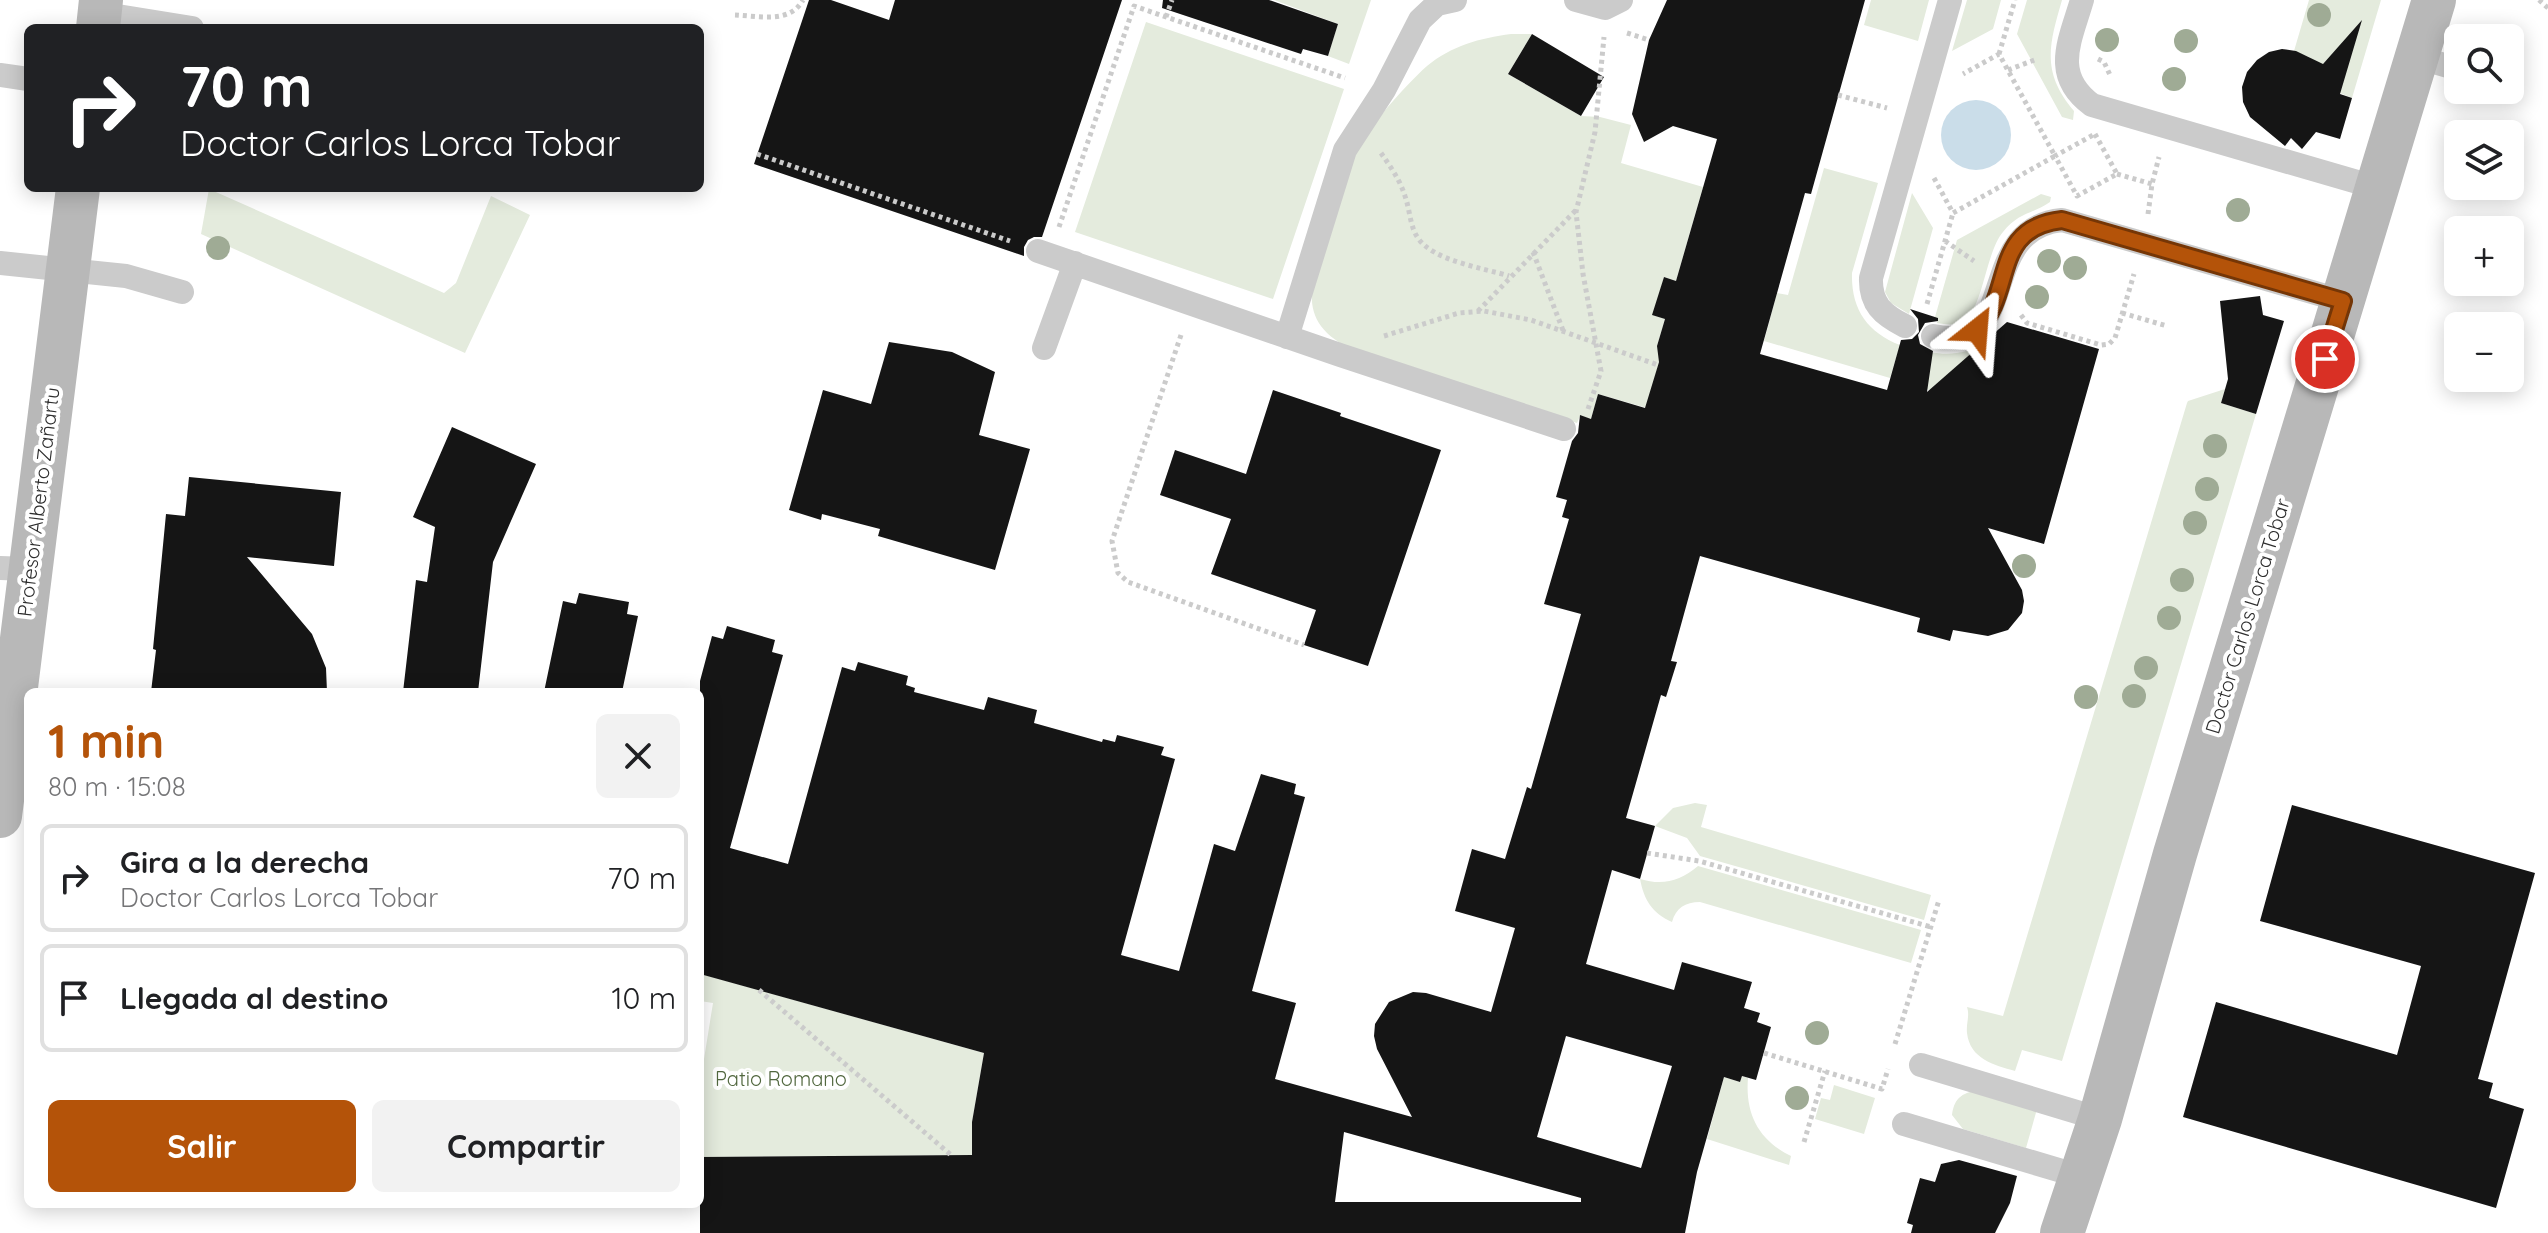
<!DOCTYPE html>
<html lang="es">
<head>
<meta charset="utf-8">
<style>
  :root { --surface:#fff; --page:#f2f2f2; --text:#202124; --muted:#757577; --line:#e0e0e0; --accent:#b45309 }
  body { margin:0; font-family:Quicksand,sans-serif; background:var(--page); color:var(--text); height:100vh; display:flex; flex-direction:column; font-size:30px; white-space:nowrap }
  * { box-sizing:border-box; margin:0 }
  p { font-size:26px; color:var(--muted) }
  .icon { flex:none; width:44px; height:44px; fill:none; stroke:currentColor; stroke-width:2; stroke-linecap:round; stroke-linejoin:round }
  .map { position:relative; flex:1; overflow:hidden }
  .sheet { position:absolute; left:24px; top:688px; width:680px; height:520px; display:flex; flex-direction:column; background:var(--surface); border-radius:12px; box-shadow:0 4px 20px #0003 }
  .sheet>* { flex:none }
  .banner { position:absolute; left:24px; top:24px; width:680px; height:168px; border-radius:12px; box-shadow:0 4px 20px #0003; background:#202124; color:#fff; overflow:hidden }
  .tools { position:absolute; left:2444px; top:24px; display:grid; gap:16px }
  .tools a { display:grid; place-items:center; width:80px; height:80px; border-radius:12px; background:var(--surface); box-shadow:0 4px 20px #0003; font-size:40px }
  .pin { position:absolute; display:grid; place-items:center; width:68px; height:68px; color:#fff; margin:-34px; border:4px solid #fff; border-radius:50%; box-shadow:0 2px 8px #0007 }
  .me { position:absolute; width:88px; margin:-44px; rotate:28deg; stroke-linejoin:round; filter:drop-shadow(0 0 6px #0008) }
  .turn { display:flex; align-items:center; gap:28px; height:168px; padding:0 24px; font-size:36px }
  .turn .icon { width:104px; height:104px; stroke-width:2.5 }
  .turn b { display:block; font-size:56px; line-height:68px }
  .round { display:grid; place-items:center; flex:none; width:84px; height:84px; border-radius:12px; background:var(--page) }
  .headline { display:flex; align-items:center; justify-content:space-between; height:136px; padding:0 24px }
  h1 { font-size:48px; font-weight:800; line-height:60px; color:var(--accent) }
  .primary-button { display:flex; gap:16px; margin-top:auto; padding:16px 24px }
  .primary-button a { flex:1; height:92px; border-radius:12px; background:var(--accent); color:#fff; font-size:32px; font-weight:800; line-height:92px; text-align:center }
  .primary-button a+a { background:var(--page); color:var(--text) }
  ul { padding:0; list-style:none }
  li { display:flex; align-items:center; gap:24px; height:108px; margin:0 16px 12px; padding:0 8px; border:4px solid var(--line); border-radius:12px }
  li div { flex:1 }
  li b { display:block; font-size:30px }
  li em { font-style:normal }
  .map>svg:first-child { display:block }
</style>
</head>
<body>
<div class="map">
<svg width="2548" height="1233" viewBox="0 0 2548 1233">
  <rect width="100%" height="100%" fill="#fff"/>
  <path fill="#e4ebdd" d="M1274 0H1371L1349 64 1328 56 1338 24Z
    M1871 0H1929L1918 41 1864 25Z
    M1967 0H2001L1993 29 1952 51Z
    M2027 0H2062C2049 45 2041 72 2074 111L2073 120 2062 117 2017 34Z
    M2309 0H2381L2352 98 2340 93 2335 51 2319 68 2309 57 2294 51Z
    M1146 22 1344 89 1273 299 1075 232Z
    M1511 34H1532L1508 74 1581 116 1600 117 1631 125 1621 163 1703 187 1676 281 1664 277 1653 315 1665 319 1657 346 1661 354 1647 408 1598 394 1591 419 1580 416 1577 423 1356 351C1289 322 1314 278 1329 223 1334 204 1337 181 1345 164 1358 140 1406 84 1427 66 1451 46 1480 38 1511 34Z
    M1824 168 1878 183 1852 273C1851 309 1867 332 1900 345L1890 378 1764 341 1777 293 1788 295Z
    M209 189 444 293 456 283 491 196 530 215 465 353 201 234Z
    M1912 193 1933 228 1909 314 1891 303 1885 292Z
    M2041 194 2051 197 2050 202C2033 214 2019 212 2003 232 1985 253 1983 312 1962 322 1955 326 1945 324 1937 323L1938 318 1935 317 1957 240Z
    M1986 344 1976 403 1919 387 1929 352C1951 356 1966 353 1986 344Z
    M2225 389 2221 403 2256 414 2062 1061 2022 1050 2015 1071C1994 1065 1970 1059 1967 1033 1966 1023 1970 1016 1967 1007L2003 1016 2187 403 2188 401Z
    M1695 803 1707 805 1701 827 1931 895 1924 920 1700 856 1687 838 1655 826 1673 808Z
    M1698 866 1921 930 1911 963 1700 902C1685 902 1676 908 1672 922 1652 913 1644 900 1640 879 1663 886 1680 881 1698 866Z
    M701 974 984 1053 972 1122V1155L700 1157V1084L713 1003 700 1001Z
    M1742 1076 1748 1078C1745 1113 1758 1140 1791 1156L1789 1165 1707 1139 1724 1077 1740 1082Z
    M1834 1085 1875 1098 1864 1134 1815 1119 1821 1098 1830 1100Z
    M1974 1091 2037 1109 2026 1148 1963 1129 1952 1115C1954 1100 1960 1094 1974 1091Z"/>
  <path fill="#cadde9" d="M1941 135a35 35 0 1 1 70 0a35 35 0 1 1-70 0Z"/>
  <path fill="#151515" fill-rule="evenodd" d="M809 0H831L889 20 895 0H1122L1042 237H1034L1028 240 1024 247V256L754 164Z
    M1163 0H1269L1338 24 1328 56 1303 49 1301 54 1162 8Z
    M1667 0H1865L1811 194 1805 193 1760 354 1887 390 1901 340 1912 339 1919 332 1918 319 1910 309 1938 318V321L1925 323 1918 335 1920 344 1933 351 1927 392 2007 322 2099 349 2044 544 1988 528 2022 590 2024 601 2022 613 2008 630 1988 636 1953 630 1950 641 1917 632 1920 618 1700 556 1671 661 1677 662 1666 697 1661 695 1626 818 1655 826 1640 879 1612 870 1586 964 1674 990 1682 962 1752 982 1744 1008 1760 1013 1757 1022 1771 1027 1756 1080 1742 1076 1740 1082 1724 1077 1697 1172 1685 1233H700V1157L972 1155V1122L984 1053 700 974V681L712 636 723 639 727 626 775 640 772 652 783 655 730 848 788 864 842 667 855 671 858 662 908 676 906 685 915 688 914 692 984 710 988 697 1037 710 1034 723 1102 742 1103 739 1115 742 1117 735 1164 747 1161 755 1175 759 1121 955 1179 971 1214 844 1235 851 1261 774 1296 784 1294 794 1305 797 1252 991 1296 1003 1275 1079 1412 1117 1377 1049 1374 1036 1375 1024 1389 1002 1413 992 1426 993 1491 1012 1515 928 1455 911 1472 849 1505 859 1527 787 1531 789 1581 614 1544 604 1569 519 1562 517 1567 500 1556 497 1572 441 1578 433 1580 415 1591 419 1598 394 1645 408 1659 362 1657 346 1665 319 1652 315 1664 277 1676 281 1717 139 1673 126 1644 142 1632 114 1649 40ZM1566 1036 1672 1066 1641 1168 1537 1137ZM1344 1132 1581 1198V1202H1335Z
    M2362 20 2340 94 2352 98 2340 139 2316 132 2302 149 2291 138 2285 146 2250 117 2243 102 2242 87 2247 72 2257 60 2269 52 2282 49 2296 51 2323 64Z
    M1532 34 1604 77 1581 116 1508 74Z
    M2260 296 2263 315 2284 321 2256 414 2221 403 2228 379 2220 301Z
    M889 342 952 352 995 372 979 435 1030 449 995 570 878 536 880 529 822 514 821 520 789 510 823 390 871 404Z
    M1273 390 1341 413 1340 416 1441 450 1368 666 1304 645 1316 610 1211 574 1231 519 1160 495 1175 450 1246 474Z
    M452 427 536 464 493 562 478 692H403L416 580 427 582 435 527 413 517Z
    M189 477 341 492 334 566 247 557 312 634 326 668 327 692H151L156 650 153 649 166 514 185 516Z
    M579 593 629 602 627 614 638 616 622 692H544L563 601 576 604Z
    M2292 805 2535 873 2478 1079 2493 1083 2489 1098 2524 1109 2496 1208 2183 1117 2216 1002 2397 1055 2421 966 2260 921Z
    M1959 1160 2017 1176 2010 1203 1995 1233H1911L1913 1225 1907 1223 1920 1178 1935 1182 1941 1164Z"/>
  <g fill="none" stroke-linecap="round" stroke-linejoin="round">
    <path stroke="#cbcbcb" stroke-width="5" stroke-dasharray="4 4" stroke-linecap="butt" d="M2539 0 2548 8
      M735 15C759 16 790 24 803 0
      M1166 17 1172 0
      M1627 33 1649 40
      M1999 54 2015 0
      M2098 59 2104 62 2110 75
      M2008 70 2037 59
      M1838 95 1887 108
      M2095 134 2117 174 2077 196 2055 156Z
      M1381 153C1390 166 1400 180 1405 196 1410 210 1410 227 1418 238 1433 261 1484 268 1509 276
      M757 154 1010 241
      M2117 174 2152 184
      M1934 178 1953 213 2055 156 1999 54 1963 74
      M2148 214 2152 184 2159 157
      M1059 227 1134 6 1345 78
      M1945 241 1974 261
      M1533 252 1564 333
      M1927 304 1953 213
      M1478 311 1577 209
      M2122 313 2167 326
      M2021 315 2027 323 2101 345 2109 344 2115 338 2134 274
      M1181 335 1112 541 1118 573 1128 582 1304 645
      M1384 336 1459 313 1484 311 1531 320 1658 365
      M1588 409 1601 371 1583 274 1576 212 1595 132 1604 37
      M1647 853 1699 861 1931 927
      M759 990 951 1155
      M1895 1044 1939 900
      M1764 1053 1882 1089 1888 1069
      M1804 1142 1825 1071"/>
    <path stroke="#cbcbcb" stroke-width="24" d="M1576 0 1605 8 1621 0
      M2082 0C2070 41 2051 75 2092 105L2378 188
      M99 13 192 28
      M2417 57 2458 69
      M0 75 28 79
      M1038 251 1340 355 1564 429
      M0 263 126 276 182 292
      M1905 326C1883 315 1870 304 1871 278L1950 0
      M1933 336C2023 356 1973 229 2062 220L2343 301
      M1287 337 1345 150 1384 90 1420 20 1437 4 1455 0
      M1044 348 1075 263
      M0 568 30 569
      M1921 1065 2100 1119
      M1904 1124 2082 1177"/>
    <path stroke="#b8b8b8" stroke-width="44" d="M98 28 101 0
      M0 816 78 188
      M2062 1233 2100 1119 2175 854 2434 0"/>
  </g>
  <g fill="#9fab95">
    <circle cx="2319" cy="15" r="12"/>
    <circle cx="2107" cy="40" r="12"/>
    <circle cx="2186" cy="41" r="12"/>
    <circle cx="2174" cy="79" r="12"/>
    <circle cx="2238" cy="210" r="12"/>
    <circle cx="218" cy="248" r="12"/>
    <circle cx="2049" cy="261" r="12"/>
    <circle cx="2075" cy="268" r="12"/>
    <circle cx="2037" cy="297" r="12"/>
    <circle cx="2215" cy="446" r="12"/>
    <circle cx="2207" cy="489" r="12"/>
    <circle cx="2195" cy="523" r="12"/>
    <circle cx="2024" cy="566" r="12"/>
    <circle cx="2182" cy="580" r="12"/>
    <circle cx="2169" cy="618" r="12"/>
    <circle cx="2146" cy="668" r="12"/>
    <circle cx="2134" cy="696" r="12"/>
    <circle cx="2086" cy="697" r="12"/>
    <circle cx="1817" cy="1033" r="12"/>
    <circle cx="1797" cy="1098" r="12"/>
  </g>
  <g fill="none" stroke-linecap="round" stroke-linejoin="round">
    <g stroke="#753606" stroke-width="20">
      <path id="route" d="M1977 330C2015 293 1990 228 2062 220L2343 301 2325 359"/>
    </g>
    <use href="#route" stroke="#b45309" stroke-width="14"/>
  </g>
  <g text-anchor="middle" dominant-baseline="central" stroke-width="8" stroke-linejoin="round" paint-order="stroke">
    <g font-size="20" fill="#2e2e2e" stroke="#fff">
      <text transform="translate(38 502) rotate(-83)">Profesor Alberto Zañartu</text>
      <text transform="translate(2247 616) rotate(-73)">Doctor Carlos Lorca Tobar</text>
    </g>
    <g font-size="20" fill="#51673e" stroke="#fff">
      <text x="781" y="1078">Patio Romano</text>
    </g>
  </g>
</svg>
<div class="tools">
<a><svg class="icon" aria-label="search" viewBox="0 0 24 24"><circle cx="10" cy="10" r="6"/><path d="M15 15l6 6"/></svg></a>
<a><svg class="icon" aria-label="layers" viewBox="0 0 24 24"><path d="M12 4l9 5-9 5-9-5zM3 14l9 5 9-5"/></svg></a>
<a>+</a>
<a>−</a>
</div>
<div class="pin" style="left:2325px;top:359px;background:#d93025"><svg class="icon" aria-label="arrive" viewBox="0 0 24 24"><path d="M6 21V4h12l-3 4 3 4H6"/></svg></div>
<svg class="me" style="left:1977px;top:330px" viewBox="-20 -20 40 40"><path d="M0-17L14 15 0 8-14 15z" fill="#b45309" stroke="#fff" stroke-width="4"/></svg>
<div class="banner">
<div class="turn"><svg class="icon" aria-label="right" viewBox="0 0 24 24"><path d="M7 20v-9h11M14 6l5 5-5 5"/></svg><div><b>70 m</b>Doctor Carlos Lorca Tobar</div></div>
</div>
<section class="sheet">
<div class="headline"><div><h1>1 min</h1><p>80 m · 15:08</p></div><a class="round"><svg class="icon" aria-label="close" viewBox="0 0 24 24"><path d="M6 6l12 12M18 6L6 18"/></svg></a></div>
<ul>
<li><svg class="icon" aria-label="right" viewBox="0 0 24 24"><path d="M7 20v-9h11M14 6l5 5-5 5"/></svg><div><b>Gira a la derecha</b><p>Doctor Carlos Lorca Tobar</p></div><em>70 m</em></li>
<li><svg class="icon" aria-label="arrive" viewBox="0 0 24 24"><path d="M6 21V4h12l-3 4 3 4H6"/></svg><div><b>Llegada al destino</b></div><em>10 m</em></li>
</ul>
<div class="primary-button"><a>Salir</a><a>Compartir</a></div>
</section>
</div>
</body>
</html>
